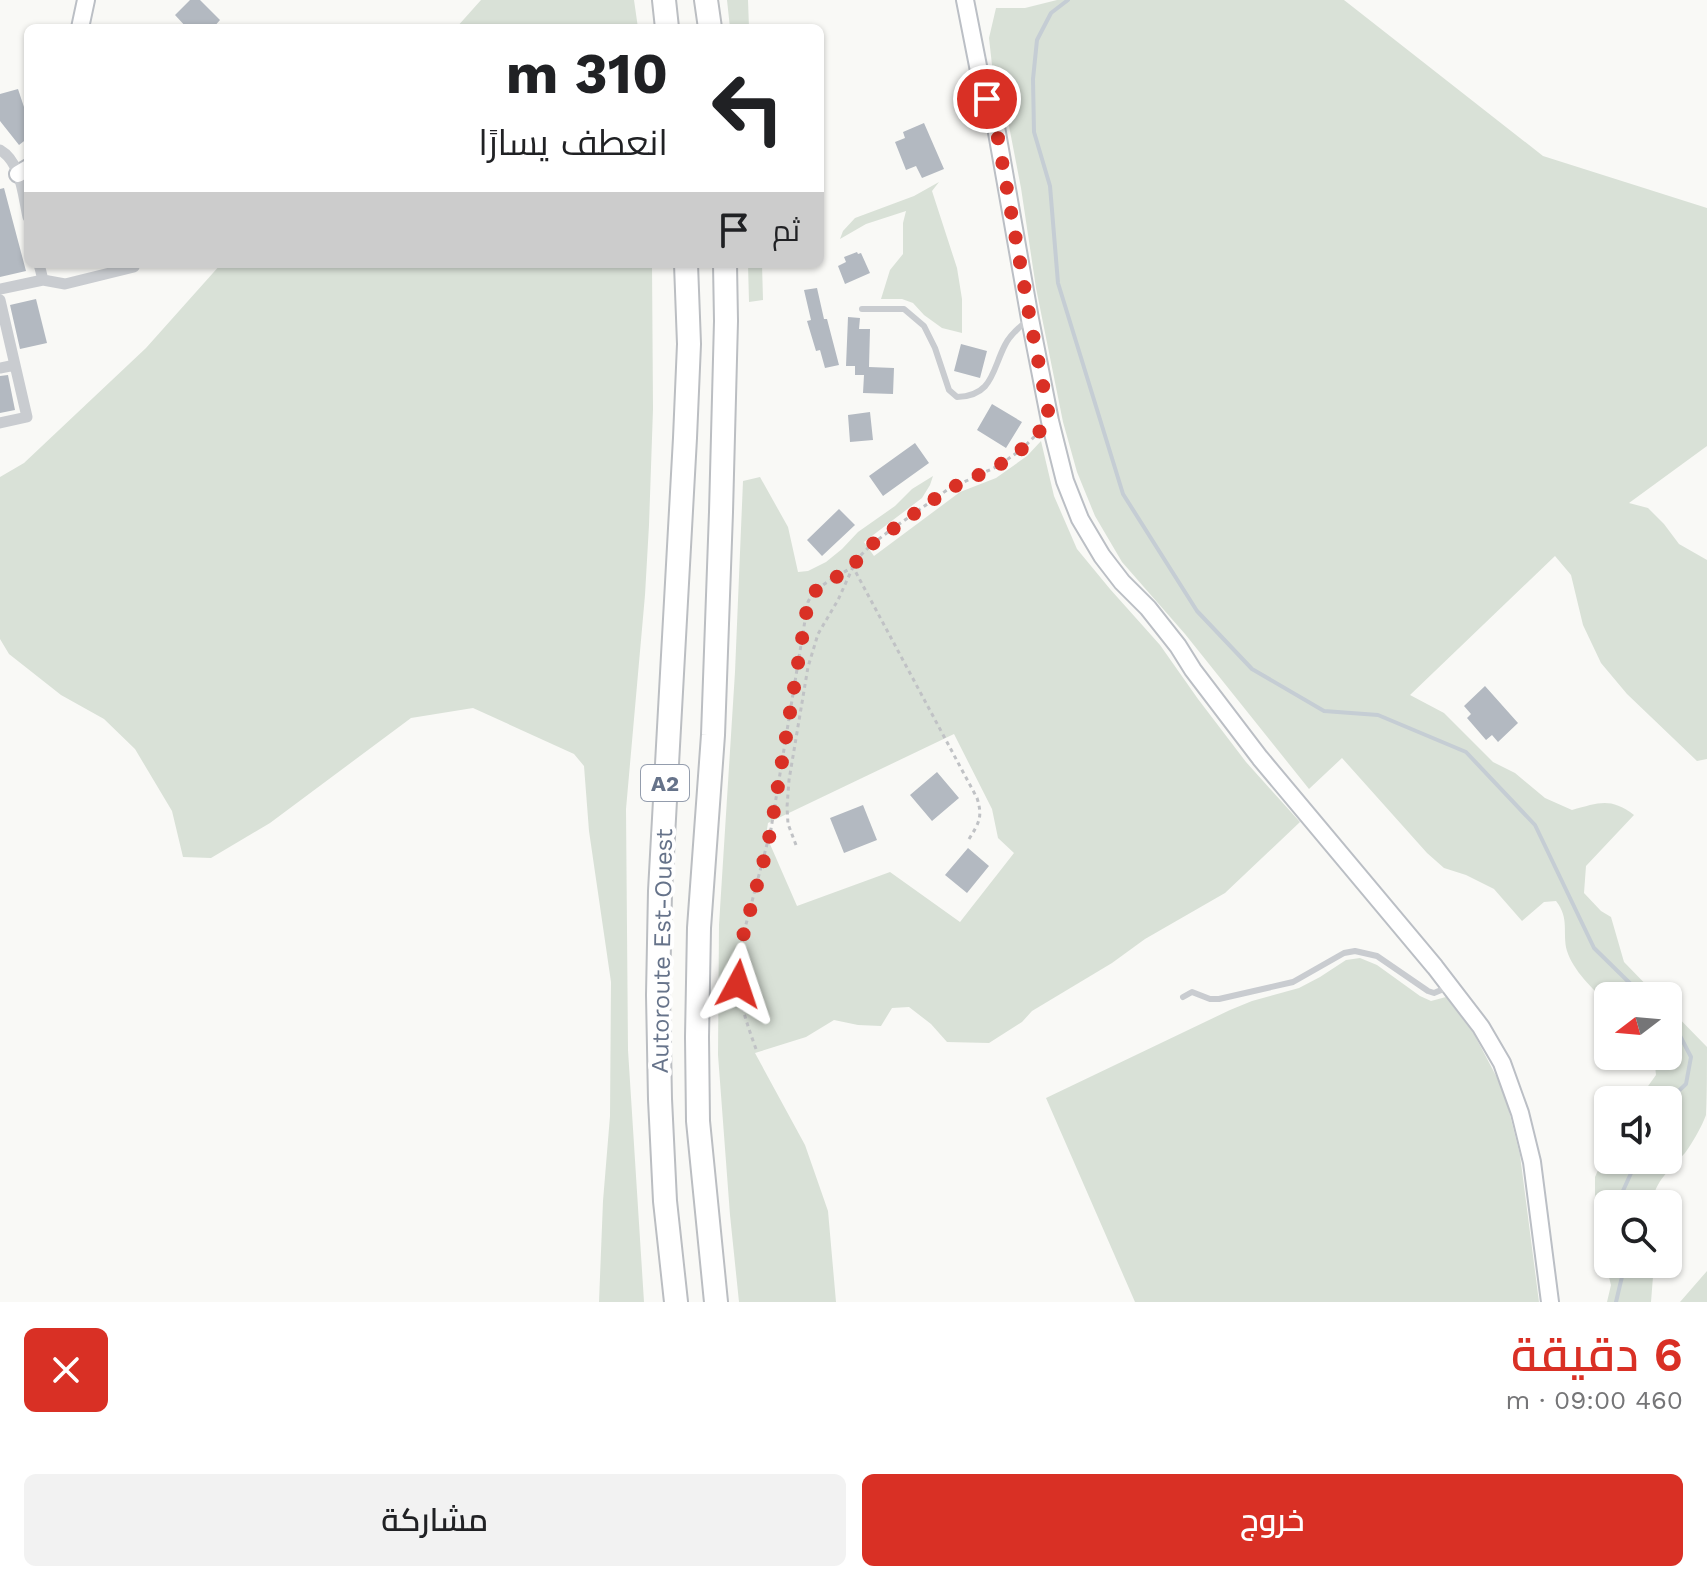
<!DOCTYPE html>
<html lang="ar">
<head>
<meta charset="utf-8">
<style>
  :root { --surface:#fff; --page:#f2f2f2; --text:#202124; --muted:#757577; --accent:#d93025 }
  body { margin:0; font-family:"Work Sans",Cairo,sans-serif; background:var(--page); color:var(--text); direction:rtl; height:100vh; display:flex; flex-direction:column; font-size:30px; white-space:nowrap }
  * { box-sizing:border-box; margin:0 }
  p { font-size:26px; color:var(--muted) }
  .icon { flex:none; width:44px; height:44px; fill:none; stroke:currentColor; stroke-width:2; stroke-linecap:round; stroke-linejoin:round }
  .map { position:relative; height:1302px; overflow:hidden; direction:ltr }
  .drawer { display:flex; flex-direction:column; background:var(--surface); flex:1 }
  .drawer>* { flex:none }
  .top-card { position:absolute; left:24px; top:24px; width:800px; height:244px; border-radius:12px; box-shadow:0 2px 6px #0004; direction:rtl; background:#fff; color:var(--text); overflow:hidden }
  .needle { width:52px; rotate:254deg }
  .buttons { position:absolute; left:1594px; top:982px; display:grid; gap:16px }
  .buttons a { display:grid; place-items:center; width:88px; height:88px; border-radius:12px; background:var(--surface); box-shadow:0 2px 6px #0004; font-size:40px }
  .pin { position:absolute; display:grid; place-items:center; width:68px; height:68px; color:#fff; margin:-34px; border:4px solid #fff; border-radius:50%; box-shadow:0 2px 8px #0007 }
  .me { position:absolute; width:88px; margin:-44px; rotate:5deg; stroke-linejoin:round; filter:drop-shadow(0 0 6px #0008) }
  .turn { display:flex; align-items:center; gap:28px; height:168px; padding:0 24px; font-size:36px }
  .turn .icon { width:104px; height:104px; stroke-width:2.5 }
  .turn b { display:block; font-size:56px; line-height:68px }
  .then { display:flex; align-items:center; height:76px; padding:0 24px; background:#0003; gap:16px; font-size:30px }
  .round { display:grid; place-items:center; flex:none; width:84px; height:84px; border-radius:12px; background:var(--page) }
  .headline { display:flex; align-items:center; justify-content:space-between; height:136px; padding:0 24px }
  h1 { font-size:48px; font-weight:600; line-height:60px; color:var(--accent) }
  .action { display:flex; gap:16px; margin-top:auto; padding:16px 24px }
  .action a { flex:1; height:92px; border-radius:12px; background:var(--accent); color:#fff; font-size:32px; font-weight:600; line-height:92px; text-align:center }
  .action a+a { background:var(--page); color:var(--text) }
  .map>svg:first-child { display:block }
</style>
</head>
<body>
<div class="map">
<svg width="1707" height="1302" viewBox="0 0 1707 1302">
  <rect width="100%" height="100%" fill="#f9f9f6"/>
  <path fill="#d9e1d7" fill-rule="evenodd" d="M481 0H634L638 28H456Z
    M727 0H748L749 28H730Z
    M1057 0H1344L1543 156 1707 208V446L1629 503 1648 508 1664 524 1679 544 1707 560V759L1697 761 1627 694 1601 663 1583 625 1571 575 1555 556 1410 695 1444 713 1493 762 1515 773 1545 798 1572 810C1599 803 1610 797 1634 815L1586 866 1584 893 1601 911 1611 917 1624 962 1657 996H1608V1003C1593 990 1573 970 1567 951 1562 932 1570 919 1556 901L1544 902 1522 921 1494 889 1466 875 1444 868 1427 853 1342 758 1309 789 1185 634 1122 562 1095 516 1077 472 1063 422 1036 288 1021 188 1009 126 992 65 989 38 996 8H1025Z
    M939 182 932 191 957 268 962 299V333L942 328 924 315 913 303 902 299H881L890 270 903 254V223L906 211 866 224 840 239 843 231 855 218 914 196Z
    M221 264H652L653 409 649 525 645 595 626 809 628 1050 644 1302H599L603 1201 610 1116 611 982 589 831 584 766 574 754 473 708 411 718 270 823 211 858 183 857 172 811 135 749 104 719 61 695 9 654 0 639V477L24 463 146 348Z
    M748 264H762L763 300 749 302Z
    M1041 441 1054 496 1077 549 1110 589 1160 645 1198 699 1246 762 1300 822 1225 893 1145 939 1112 963 1032 1011 1022 1022 989 1043 947 1042 931 1024 909 1007 892 1008 881 1026 858 1025 834 1020 806 1037 755 1053 805 1145 828 1211 836 1302H739L730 1215 718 1055 719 925 735 672 743 481 760 477 788 527 798 572 808 571 826 562 842 549 858 532 895 506 912 489 933 476 930 485 922 498 864 542 874 556 960 492 996 478 1027 456ZM954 734 992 809 998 838 1014 853 960 922 890 872 797 906 766 835 768 823Z
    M1360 958 1377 965 1420 996 1431 1001 1446 997 1474 1034 1504 1091 1520 1155 1539 1302H1135L1046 1098 1230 1010 1252 1001 1299 988 1320 977 1346 960Z
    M1668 1007 1707 1047C1707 1064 1707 1101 1706 1115 1701 1128 1693 1142 1685 1153 1670 1170 1655 1180 1652 1204H1608V1264H1654L1651 1302H1607L1611 1285 1595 1223V1177L1608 1147V1160H1668V1100H1638L1656 1075 1654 1056H1668Z
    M1707 1271V1302H1680Z"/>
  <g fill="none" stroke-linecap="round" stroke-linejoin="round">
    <path stroke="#c5cdd4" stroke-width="4" d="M1068 0 1051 13 1037 40 1033 79 1034 132 1050 186 1058 283 1123 494 1197 611 1252 669 1324 711 1378 715 1466 752 1535 825 1594 948 1643 996
      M1668 1021 1677 1030 1691 1057 1686 1084 1668 1101
      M1623 1204 1622 1193 1637 1160
      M1616 1302 1625 1264"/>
  </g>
  <path fill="#b3b9c1" d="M190 0H200L220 20 213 28H187L175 15Z
    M18 89 28 119V138L19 145 0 121V94Z
    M924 123 944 169 922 178 916 166 906 170 895 142 905 138 903 132Z
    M4 188 26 271 0 277V189Z
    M857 252 858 254 861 253 870 273 845 284 838 266 846 262 844 257Z
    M817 288 824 319H827L839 365 825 368 820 350 816 351 807 321 811 320 804 290Z
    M36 299 47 343 20 349 10 305Z
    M848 317 860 318 859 329H870L869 367 894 368 893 394 863 393 864 375H855V366H846Z
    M961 344 987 351 980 378 954 371Z
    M8 375 15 410 0 413V376Z
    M992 404 1022 422 1006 448 977 430Z
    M870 412 873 440 850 442 848 415Z
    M915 443 929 463 883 496 869 476Z
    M839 509 855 525 822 556 807 540Z
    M1485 686 1518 723 1498 742 1492 735 1486 740 1467 718 1471 714 1464 706Z
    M937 772 959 798 932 821 910 795Z
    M863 805 877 840 844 853 830 818Z
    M968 848 989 866 967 893 945 875Z"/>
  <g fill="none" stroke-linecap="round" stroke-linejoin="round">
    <g stroke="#bbbfc5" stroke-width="20">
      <path id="secondary" d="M965 0 979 71 996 127 1030 319 1050 421 1065 481 1080 519 1102 556 1122 582 1148 608 1178 646 1193 670 1260 758 1435 967 1481 1027 1502 1063 1520 1113 1532 1162 1550 1302
        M80 28 86 0
        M18 174 28 168"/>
    </g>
    <g stroke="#bbbec2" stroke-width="26">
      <path id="highway" d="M664 0 667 28
        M706 0 710 28
        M676 1302 665 1201 660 1099 658 995 660 891 685 438 689 344 686 264
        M716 1302 698 1121 697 1037 699 928 713 735 721 512 726 321 725 264"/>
    </g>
    <path stroke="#c0c2c5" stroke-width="3" stroke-dasharray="4 4" stroke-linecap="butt" d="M969 839C979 823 983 817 977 798L853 567 859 557 871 545 888 532 947 490 998 466 1021 450 1039 432
      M796 845 788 824 787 807 789 780 808 667 818 634 838 600 853 567
      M756 1049C744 1016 734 987 739 951L771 829 808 602C816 585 838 576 853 567"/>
    <path stroke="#c9ccd0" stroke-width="6" d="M862 309H904L924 326 935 348 949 390 957 397C993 396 992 370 1005 345 1010 335 1018 328 1027 321
      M1183 997 1192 992 1210 999H1219L1293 982 1344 953 1355 951 1377 956 1428 991 1434 993 1446 988"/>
    <path stroke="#c9ccd0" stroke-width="11" d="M0 150C21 162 23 195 28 217
      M39 264 43 280
      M0 289 43 280 65 284 134 267
      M0 300 27 417 0 423
      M0 368 15 365"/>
    <use href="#secondary" stroke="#fff" stroke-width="16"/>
    <use href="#highway" stroke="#fff" stroke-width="22"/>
  </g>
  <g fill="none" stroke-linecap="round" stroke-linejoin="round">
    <path stroke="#d93025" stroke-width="14" stroke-dasharray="0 25.2" d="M738 984 739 951 765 856 771 829 808 602 811 595 820 587 853 567 859 557 871 545 947 490 998 466 1021 450 1050 421 1030 319 996 127 987 99"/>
  </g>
  <g text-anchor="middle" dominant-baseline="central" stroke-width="8" stroke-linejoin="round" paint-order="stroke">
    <rect fill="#fff" stroke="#949dad" stroke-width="2" x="641" y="765" width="48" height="36" rx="6"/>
    <g font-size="22" font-weight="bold" fill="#66738a">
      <text x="665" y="783">A2</text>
    </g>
    <g font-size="24" fill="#66738a" stroke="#fff">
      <text transform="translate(662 951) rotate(-89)">Autoroute Est-Ouest</text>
    </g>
  </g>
</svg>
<div class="buttons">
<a><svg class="needle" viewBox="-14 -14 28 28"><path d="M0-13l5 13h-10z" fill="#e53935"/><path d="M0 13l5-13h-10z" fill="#757577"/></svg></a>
<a><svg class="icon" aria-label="sound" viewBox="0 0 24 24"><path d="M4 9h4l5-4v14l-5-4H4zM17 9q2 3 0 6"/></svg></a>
<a><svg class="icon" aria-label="search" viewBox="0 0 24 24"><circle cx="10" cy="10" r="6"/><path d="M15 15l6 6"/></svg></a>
</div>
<div class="pin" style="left:987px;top:99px;background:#d93025"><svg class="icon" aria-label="arrive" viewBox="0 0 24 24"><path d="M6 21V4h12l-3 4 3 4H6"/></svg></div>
<svg class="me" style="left:738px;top:984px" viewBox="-20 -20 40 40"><path d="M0-17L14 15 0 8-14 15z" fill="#d93025" stroke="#fff" stroke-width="4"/></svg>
<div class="top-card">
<div class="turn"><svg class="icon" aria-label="left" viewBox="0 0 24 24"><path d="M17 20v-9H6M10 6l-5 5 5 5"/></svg><div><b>310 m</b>انعطف يسارًا</div></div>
<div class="then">ثم<svg class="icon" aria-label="arrive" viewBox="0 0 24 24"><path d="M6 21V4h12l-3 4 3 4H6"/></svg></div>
</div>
</div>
<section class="drawer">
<div class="headline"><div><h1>6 دقيقة</h1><p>460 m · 09:00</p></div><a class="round" style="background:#d93025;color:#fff"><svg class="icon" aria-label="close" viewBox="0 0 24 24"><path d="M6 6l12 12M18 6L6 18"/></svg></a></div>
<div class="action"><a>خروج</a><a>مشاركة</a></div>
</section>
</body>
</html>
